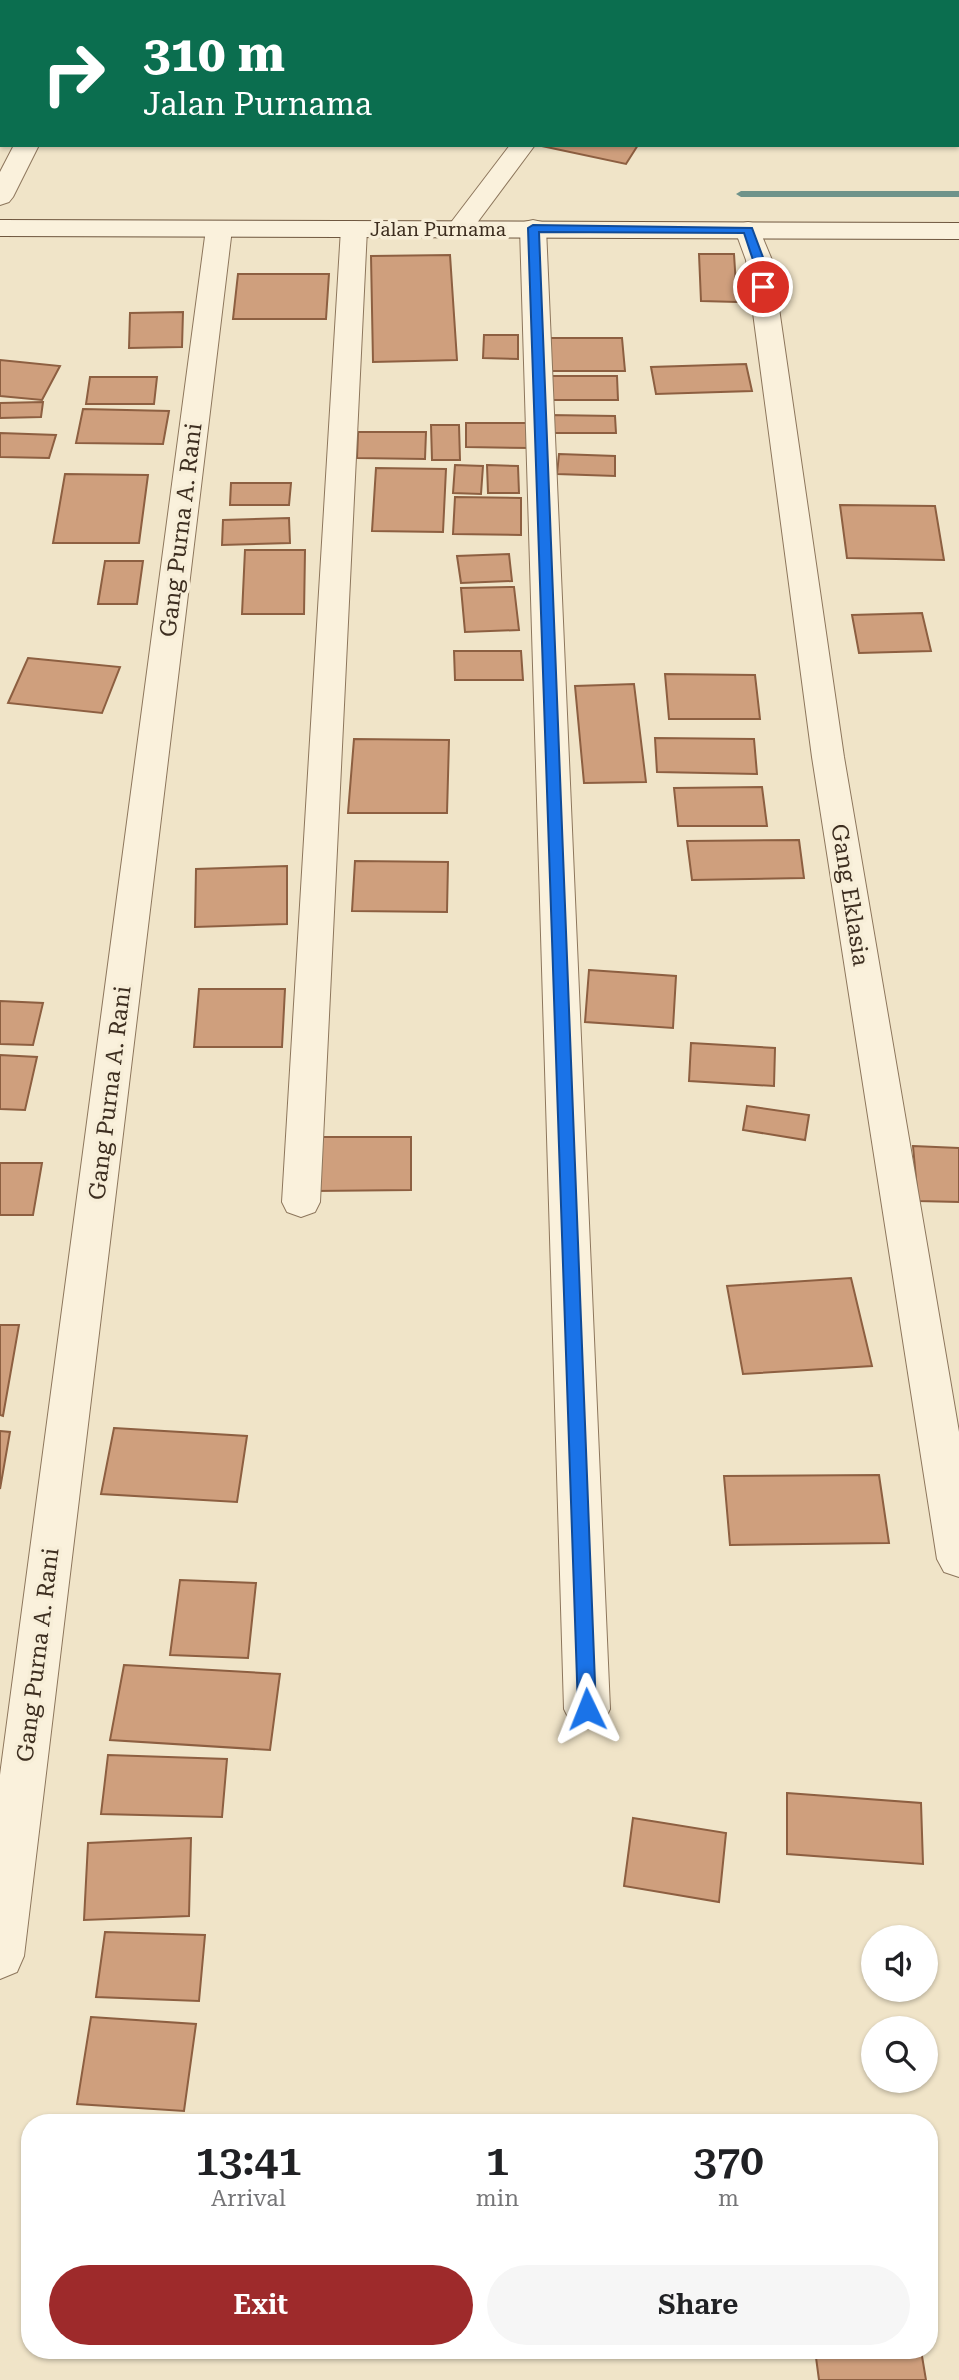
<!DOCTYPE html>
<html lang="en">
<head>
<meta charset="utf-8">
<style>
  :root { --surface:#fff; --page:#f6f6f6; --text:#202124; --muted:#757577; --accent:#9e2a2b }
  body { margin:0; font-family:"Roboto Serif",serif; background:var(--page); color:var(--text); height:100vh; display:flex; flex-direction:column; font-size:26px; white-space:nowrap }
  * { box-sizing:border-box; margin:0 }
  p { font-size:23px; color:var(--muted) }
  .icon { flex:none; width:38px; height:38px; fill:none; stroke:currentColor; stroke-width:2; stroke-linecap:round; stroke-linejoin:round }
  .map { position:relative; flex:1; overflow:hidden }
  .side { position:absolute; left:21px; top:2114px; width:917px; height:245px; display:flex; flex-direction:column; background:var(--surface); border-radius:28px; box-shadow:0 2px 5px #0004 }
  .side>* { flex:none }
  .banner { position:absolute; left:0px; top:0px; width:959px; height:147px; box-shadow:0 2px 5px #0004; background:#0b6e4f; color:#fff; overflow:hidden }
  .fabs { position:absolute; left:861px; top:1925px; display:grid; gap:14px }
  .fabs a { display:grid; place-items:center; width:77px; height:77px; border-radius:50%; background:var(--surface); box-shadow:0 2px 5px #0004; font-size:35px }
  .pin { position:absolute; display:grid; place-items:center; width:60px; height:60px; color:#fff; margin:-30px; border:4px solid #fff; border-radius:50%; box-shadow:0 2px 7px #0007 }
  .me { position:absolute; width:77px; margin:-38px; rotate:358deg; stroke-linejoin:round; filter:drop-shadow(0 0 5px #0008) }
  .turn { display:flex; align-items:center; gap:24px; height:147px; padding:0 28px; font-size:32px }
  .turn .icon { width:91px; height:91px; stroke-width:2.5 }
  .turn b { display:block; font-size:49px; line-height:60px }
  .eta { display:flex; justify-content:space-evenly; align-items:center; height:119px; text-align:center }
  .eta b { font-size:42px; font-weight:600; line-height:49px }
  .action { display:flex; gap:14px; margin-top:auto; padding:14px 28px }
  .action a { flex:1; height:80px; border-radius:42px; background:var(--accent); color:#fff; font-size:28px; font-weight:600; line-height:80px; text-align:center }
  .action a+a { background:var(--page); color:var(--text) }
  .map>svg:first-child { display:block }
</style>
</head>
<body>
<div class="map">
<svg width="959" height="2380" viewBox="0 0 959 2380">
  <rect width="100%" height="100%" fill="#f0e4c8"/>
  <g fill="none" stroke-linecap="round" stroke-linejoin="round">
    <path fill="#6f938a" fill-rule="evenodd" d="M959 191V197H741L736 194 741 191Z"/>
  </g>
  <path fill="#cf9f7d" stroke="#8d5f41" stroke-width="2" d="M55 0H125L54 2Z
    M185 0H244L253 1 184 2Z
    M509 0H575L508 2Z
    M537 145H638L626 164Z
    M699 254H734L737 302 701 301Z
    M450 255 457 360 373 362 371 256Z
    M238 274H329L326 319H233Z
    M183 312 182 347 129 348 130 313Z
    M484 335H518V359L483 358Z
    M548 338H622L625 371H551Z
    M0 360 60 366 42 400 0 396Z
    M746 364 752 391 656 394 651 367Z
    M547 376H617L618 400H547Z
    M90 377H157L154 404H86Z
    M43 402 41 417 0 418V403Z
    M83 409 169 411 163 444 76 443Z
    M549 415 615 416 616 433H549Z
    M466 423H530L531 448 466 447Z
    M431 425H459L460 460H432Z
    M358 432H426L425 459 357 458Z
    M0 433 56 435 49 458 0 457Z
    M559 454 615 456V476L557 474Z
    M455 465 483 466 481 494 453 493Z
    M487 465 518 466 519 493H488Z
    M376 468 446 469 443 532 372 531Z
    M65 474 148 475 139 543H53Z
    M231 483H291L289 505H230Z
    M455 497 521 498V535L453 534Z
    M840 505 935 506 944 560 847 558Z
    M289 518 290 543 222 545 223 520Z
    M245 550H305L304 614H242Z
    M509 554 512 581 461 583 457 556Z
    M105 561H143L137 604H98Z
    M514 587 519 630 465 632 461 588Z
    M922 613 931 651 859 653 852 615Z
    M454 651H521L523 680H455Z
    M28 658 120 667 102 713 8 703Z
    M665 674 755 675 760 719H669Z
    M634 684 646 782 584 783 575 686Z
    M655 738 754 739 757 774 657 772Z
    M354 739 449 740 447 813H348Z
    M762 787 767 826H678L674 788Z
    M799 840 804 878 692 880 687 841Z
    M355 861 448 862 447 912 352 911Z
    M287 866V924L195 927 196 869Z
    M589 970 676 976 673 1028 585 1022Z
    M199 989H285L282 1047H194Z
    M0 1001 43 1003 33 1045 0 1044Z
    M691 1043 775 1048 774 1086 689 1081Z
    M0 1055 37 1057 25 1110 0 1109Z
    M747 1106 809 1115 805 1140 743 1130Z
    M316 1137H411V1190L314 1191Z
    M913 1146 959 1148V1202L918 1201Z
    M0 1163H42L33 1215H0Z
    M851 1278 872 1366 743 1374 727 1286Z
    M0 1325H19L3 1416 0 1415Z
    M114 1428 247 1436 237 1502 101 1494Z
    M0 1431 10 1432 0 1489Z
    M879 1475 889 1543 730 1545 724 1476Z
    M180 1580 256 1583 248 1658 170 1655Z
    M124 1665 280 1674 270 1750 110 1740Z
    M108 1755 227 1759 222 1817 101 1814Z
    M787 1793 921 1803 923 1864 787 1854Z
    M633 1818 726 1833 719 1902 624 1886Z
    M191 1838 189 1916 84 1920 88 1843Z
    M105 1932 205 1935 199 2001 96 1997Z
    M91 2017 196 2024 184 2111 77 2104Z
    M815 2350H921L926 2380H819Z"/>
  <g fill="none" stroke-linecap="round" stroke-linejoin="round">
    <g stroke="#8d765c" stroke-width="2">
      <path id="street" d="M133 0H157L131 2Z
        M611 0H635L610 2Z
        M14 145H39L13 197 9 202 0 205V172Z
        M510 145H535L468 235 459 237 450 235 446 229Z
        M533 220 542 222 546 228 610 1709 603 1723 587 1729 571 1723 564 1709 520 228 524 222Z
        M219 221 228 223 232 229 24 1956 17 1972 0 1979V1775L206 229 210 223Z
        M354 221 363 223 367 229 320 1202 315 1212 301 1217 287 1212 282 1202 341 229 345 223Z
        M748 222 757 224 772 260 844 757 959 1432V1577L944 1572 937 1559 812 757 746 260 735 230 739 224Z"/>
    </g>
    <g stroke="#6f573f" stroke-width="2">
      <path id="secondary" d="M0 220 959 223V239L0 236Z"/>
    </g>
    <use href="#street" fill="#faf1dc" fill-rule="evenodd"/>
    <use href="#secondary" fill="#faf1dc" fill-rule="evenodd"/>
  </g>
  <path fill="#1a73e8" stroke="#114b97" stroke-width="2" d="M533 225 752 228 764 260 769 287 763 290 757 287 753 260 744 233 539 232 596 1709 594 1715 587 1718 581 1715 578 1709 528 228Z"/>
  <g text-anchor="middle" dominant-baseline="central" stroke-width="7" stroke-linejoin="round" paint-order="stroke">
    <g font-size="19" fill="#3d2e20" stroke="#f7eed8">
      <text x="438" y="229">Jalan Purnama</text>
    </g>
    <g font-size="23" fill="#3d2e20" stroke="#f7eed8">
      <text transform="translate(181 530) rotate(-83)">Gang Purna A. Rani</text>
      <text transform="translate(850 895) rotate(81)">Gang Eklasia</text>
      <text transform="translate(110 1093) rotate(-83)">Gang Purna A. Rani</text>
      <text transform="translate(38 1655) rotate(-83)">Gang Purna A. Rani</text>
    </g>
  </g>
</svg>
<div class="fabs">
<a><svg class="icon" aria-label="sound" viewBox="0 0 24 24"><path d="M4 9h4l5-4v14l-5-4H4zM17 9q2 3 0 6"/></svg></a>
<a><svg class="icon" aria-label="search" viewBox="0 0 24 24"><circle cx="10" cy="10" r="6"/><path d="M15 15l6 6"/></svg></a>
</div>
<div class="pin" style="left:763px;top:287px;background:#d93025"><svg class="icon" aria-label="arrive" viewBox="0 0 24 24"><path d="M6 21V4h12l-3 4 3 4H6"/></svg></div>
<svg class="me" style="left:587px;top:1709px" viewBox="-20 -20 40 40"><path d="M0-17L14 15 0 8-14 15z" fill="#1a73e8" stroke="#fff" stroke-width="4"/></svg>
<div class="banner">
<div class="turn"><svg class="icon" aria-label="right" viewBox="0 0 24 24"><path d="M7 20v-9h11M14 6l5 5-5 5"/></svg><div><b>310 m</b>Jalan Purnama</div></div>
</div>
<section class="side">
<div class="eta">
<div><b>13:41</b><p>Arrival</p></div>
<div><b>1</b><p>min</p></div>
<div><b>370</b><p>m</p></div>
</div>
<div class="action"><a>Exit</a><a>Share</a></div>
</section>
</div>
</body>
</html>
